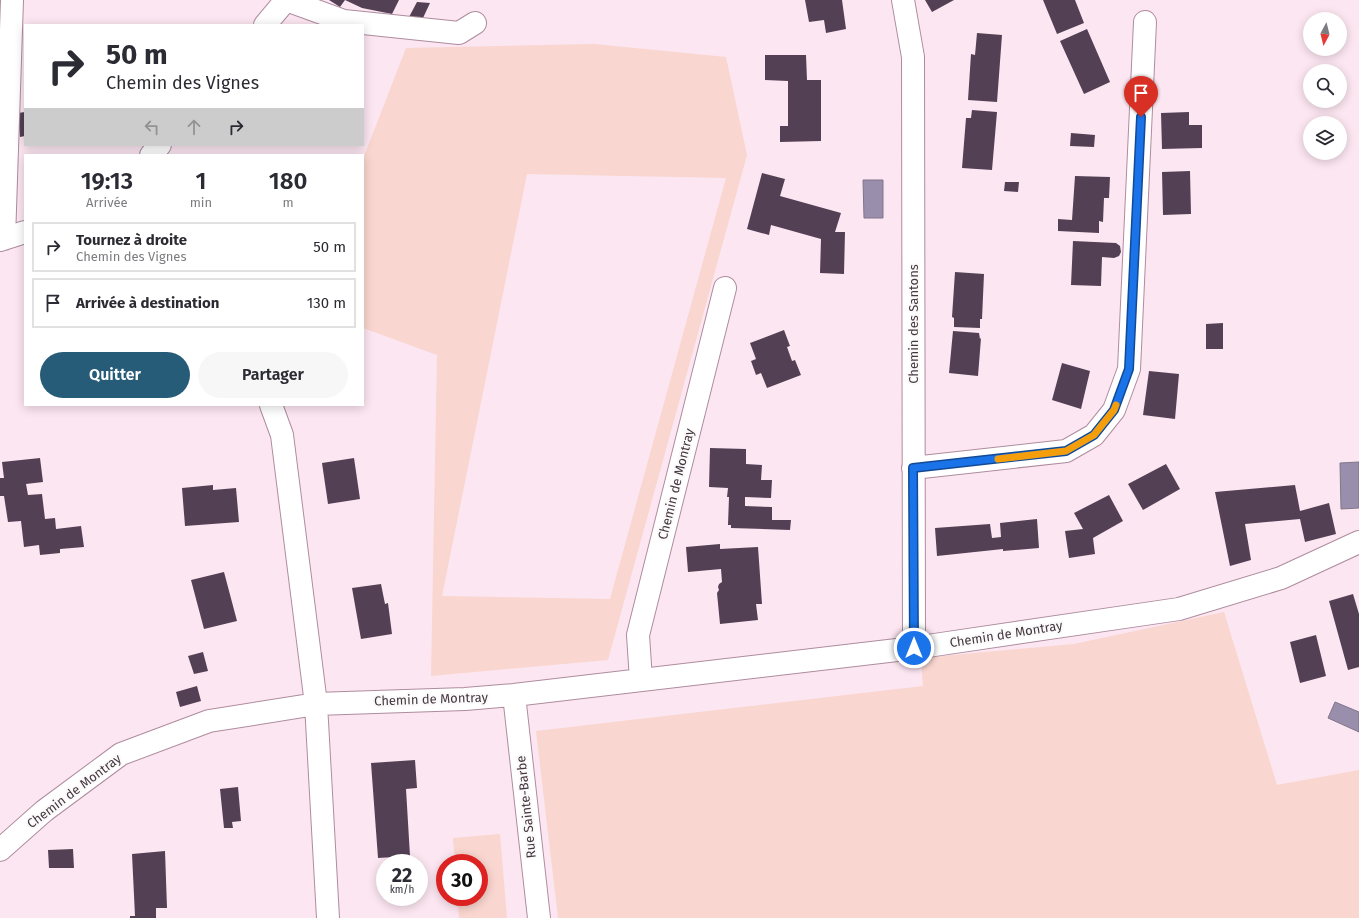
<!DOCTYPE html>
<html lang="fr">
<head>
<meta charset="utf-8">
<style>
  :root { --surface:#fff; --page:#f7f7f7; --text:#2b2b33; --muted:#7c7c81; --line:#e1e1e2; --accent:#265c77 }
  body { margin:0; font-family:"Fira Sans",sans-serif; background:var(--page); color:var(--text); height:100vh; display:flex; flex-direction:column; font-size:15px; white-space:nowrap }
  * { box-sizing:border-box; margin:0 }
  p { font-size:13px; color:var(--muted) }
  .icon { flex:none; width:22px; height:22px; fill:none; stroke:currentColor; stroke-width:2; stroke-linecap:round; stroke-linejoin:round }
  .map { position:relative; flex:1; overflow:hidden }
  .drawer { position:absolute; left:24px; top:154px; width:340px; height:252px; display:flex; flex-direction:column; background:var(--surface); border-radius:0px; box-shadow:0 2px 10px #0003 }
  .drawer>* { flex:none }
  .hud { position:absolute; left:24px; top:24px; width:340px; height:122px; border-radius:0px; box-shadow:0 2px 10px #0003; background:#fff; color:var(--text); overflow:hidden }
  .needle { width:26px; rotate:187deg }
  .fabs { position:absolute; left:1303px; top:12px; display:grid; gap:8px }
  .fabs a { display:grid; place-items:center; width:44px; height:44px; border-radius:50%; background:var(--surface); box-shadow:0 2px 10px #0003; font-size:20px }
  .speed { position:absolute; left:376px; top:854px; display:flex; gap:8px; font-size:20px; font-weight:700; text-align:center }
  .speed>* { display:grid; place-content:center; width:52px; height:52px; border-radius:50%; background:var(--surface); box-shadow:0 2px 10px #0003; line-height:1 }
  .speed small { font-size:10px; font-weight:400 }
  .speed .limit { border:6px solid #d22; background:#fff; color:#111 }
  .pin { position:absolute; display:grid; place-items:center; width:34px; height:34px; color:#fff; margin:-41px -17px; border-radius:50% 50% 50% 0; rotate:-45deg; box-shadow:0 0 4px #0007 }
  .pin .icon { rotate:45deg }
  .me { position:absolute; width:44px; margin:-22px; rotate:0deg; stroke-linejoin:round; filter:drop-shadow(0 0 3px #0008) }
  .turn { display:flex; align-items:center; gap:14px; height:84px; padding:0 16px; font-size:18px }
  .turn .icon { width:52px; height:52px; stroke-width:2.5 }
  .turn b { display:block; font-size:28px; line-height:34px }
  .lanes { display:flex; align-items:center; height:38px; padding:0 16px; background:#0003; justify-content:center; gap:20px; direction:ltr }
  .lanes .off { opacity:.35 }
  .eta { display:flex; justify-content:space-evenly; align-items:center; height:68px; text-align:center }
  .eta b { font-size:24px; font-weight:600; line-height:28px }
  .action { display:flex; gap:8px; margin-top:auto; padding:8px 16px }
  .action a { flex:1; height:46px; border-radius:24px; background:var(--accent); color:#fff; font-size:16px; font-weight:600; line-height:46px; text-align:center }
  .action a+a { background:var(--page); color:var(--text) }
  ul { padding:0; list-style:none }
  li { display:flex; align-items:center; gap:12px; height:50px; margin:0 8px 6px; padding:0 8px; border:2px solid var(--line); border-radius:0px }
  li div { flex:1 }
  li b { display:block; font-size:15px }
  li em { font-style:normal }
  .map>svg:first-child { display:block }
</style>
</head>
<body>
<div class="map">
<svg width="1359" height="918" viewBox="0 0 1359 918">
  <rect width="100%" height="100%" fill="#fce6f1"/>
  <path fill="#f9d6cf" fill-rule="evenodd" d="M594 44 726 57 747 155 608 660 431 676 437 355 363 328V159L406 48ZM527 174 726 178 610 599 442 596Z
    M1224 612 1277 785 1359 770V918H558L536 731 923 686 921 658 1074 644Z
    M500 834 507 918H459L457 897H479V863H455L453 838Z"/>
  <path fill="#998fac" stroke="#80758b" d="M863 180H883V218H864Z
    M1359 462V508L1341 509 1340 463Z
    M1335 702 1359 712V732L1328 718Z"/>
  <path fill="#534055" d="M329 0H399L392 14 362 8 345 0 340 7Z
    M805 0H842L846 29 826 33 824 20 809 22Z
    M925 0H954L932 12Z
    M1043 0H1075L1084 23 1057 34Z
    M417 2 430 3 423 18 409 17Z
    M1087 29 1110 82 1084 94 1060 41Z
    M977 33 1002 35 997 102 968 100 971 54 975 55Z
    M765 55H806L807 80H821V141L780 142V126H788V81L765 80Z
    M972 110 997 112 992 170 962 168 966 118H971Z
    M25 112V136L20 137 18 113Z
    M1189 112V125H1202V148L1162 149 1161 113Z
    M1071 133 1095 135 1094 147 1070 146Z
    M1190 171 1191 214 1163 215 1162 172Z
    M762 173 785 179 780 196 841 213 835 232H845L844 274 820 273 821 239 771 225 769 235 747 229Z
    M1075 176 1110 177 1109 198H1104L1103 222 1099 221V233L1058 231V219L1072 220Z
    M1005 182H1019L1018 192 1004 191Z
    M1073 241 1116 243 1120 246 1121 252 1119 256 1114 258 1102 257 1101 286 1071 285Z
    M955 272 984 274 982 319H980V328L954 327V318L952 317Z
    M1223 323V349H1206V324Z
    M784 330 790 346 787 347 792 361 795 360 801 375 767 388 761 373 756 375 751 361 756 359 750 343Z
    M953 331 979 333 980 339 981 338 978 376 949 373Z
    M1062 363 1090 371 1081 409 1052 400Z
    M1149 371 1179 374 1175 419 1143 415Z
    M710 448 746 449V464L762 465 761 480H772L771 498 745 497V506L772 507V520H791L790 530 731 528V525H728L729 497H727L728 488 709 487Z
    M40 458 43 482 26 484 28 495 42 494 45 519 55 518 56 529 81 526 84 547 60 549V553L40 555 39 545 24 547 21 521 8 522 4 496H0V478H4L2 462Z
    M354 458 360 499 328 504 322 463Z
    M1166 464 1180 489 1143 510 1128 484Z
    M213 485V490L236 488 239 522 185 526 182 488Z
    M1295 485 1300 511 1329 503 1336 534 1305 542 1300 519 1245 524 1251 560 1230 566 1215 492Z
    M1109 495 1123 521 1093 538 1095 554 1069 558 1065 531 1083 529 1074 513Z
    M1037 519 1039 548 1003 551V549L937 556 935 528 990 524 992 538 1001 537 1000 523Z
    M720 544V549L758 547 762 604H756L758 620 720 624 717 593 719 590 718 587 719 584 722 582 721 569 688 572 686 547Z
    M224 572 237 621 204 629 191 580Z
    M381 584 385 604 388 603 392 634 361 639 352 588Z
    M1353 594 1359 614V667L1348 670 1329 601Z
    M1316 635 1326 676 1300 683 1290 642Z
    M203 652 208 671 194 674 188 656Z
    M197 686 201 701 180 707 176 692Z
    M415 760 417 788 406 789 410 856 378 858 371 763Z
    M238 787 241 821 232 822 233 828H224L220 789Z
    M73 849 74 868H49L48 850Z
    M165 851 167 908H156V918H130V916H135L132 854Z"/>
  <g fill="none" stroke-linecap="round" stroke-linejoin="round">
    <g stroke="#ae8c9e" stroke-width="24">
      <path id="minor" d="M286 0 344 21 459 33 475 23
        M903 0 913 57 914 648
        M265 25 286 0
        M151 155 160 145
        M4 239 12 0
        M0 240 25 232
        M271 405 282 435 316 704 328 918
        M913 468 1066 451 1094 435 1114 410 1129 369 1145 22
        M641 680 638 635 725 288
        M514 695 539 918
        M0 850 44 811 121 754 209 721 316 704 465 699 514 695 914 648 1179 609 1281 578 1359 542"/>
    </g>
    <use href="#minor" stroke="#fff" stroke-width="22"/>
  </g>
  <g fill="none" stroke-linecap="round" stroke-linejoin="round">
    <g stroke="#114b97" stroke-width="10">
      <path id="route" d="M914 648 913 468 1066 451 1094 435 1114 410 1129 369 1141 117"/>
    </g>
    <use href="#route" stroke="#1a73e8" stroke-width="7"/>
    <path stroke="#f59e0b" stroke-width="7" d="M998 459 1066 451 1094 435 1114 410 1116 405"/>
  </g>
  <g text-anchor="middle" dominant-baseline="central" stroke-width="4" stroke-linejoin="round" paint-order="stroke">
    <g font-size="13" fill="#46373f" stroke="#fafafa">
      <text transform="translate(913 324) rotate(-90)">Chemin des Santons</text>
      <text transform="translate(676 484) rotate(-76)">Chemin de Montray</text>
      <text transform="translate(1006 634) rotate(-9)">Chemin de Montray</text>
      <text transform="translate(431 699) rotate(-2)">Chemin de Montray</text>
      <text transform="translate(74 791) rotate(-37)">Chemin de Montray</text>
      <text transform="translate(526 807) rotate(-96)">Rue Sainte-Barbe</text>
    </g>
  </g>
</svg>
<div class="fabs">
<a><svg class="needle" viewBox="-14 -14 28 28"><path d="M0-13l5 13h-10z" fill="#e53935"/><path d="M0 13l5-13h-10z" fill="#7c7c81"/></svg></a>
<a><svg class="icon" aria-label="search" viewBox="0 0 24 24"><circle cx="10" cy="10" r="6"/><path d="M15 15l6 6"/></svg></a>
<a><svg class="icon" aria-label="layers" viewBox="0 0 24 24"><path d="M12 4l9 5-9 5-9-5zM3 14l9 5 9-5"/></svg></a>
</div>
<div class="speed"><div>22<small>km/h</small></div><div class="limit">30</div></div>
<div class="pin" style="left:1141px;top:117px;background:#d93025"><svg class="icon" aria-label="arrive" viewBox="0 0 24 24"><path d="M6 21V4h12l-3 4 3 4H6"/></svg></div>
<svg class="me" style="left:914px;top:648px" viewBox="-20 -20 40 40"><circle r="17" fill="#1a73e8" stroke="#fff" stroke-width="3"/><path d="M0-11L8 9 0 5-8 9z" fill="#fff"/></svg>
<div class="hud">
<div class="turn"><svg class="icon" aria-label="right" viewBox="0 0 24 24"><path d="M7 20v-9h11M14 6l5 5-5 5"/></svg><div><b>50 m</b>Chemin des Vignes</div></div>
<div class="lanes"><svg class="icon off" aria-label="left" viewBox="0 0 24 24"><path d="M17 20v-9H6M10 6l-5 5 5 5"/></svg><svg class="icon off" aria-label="ahead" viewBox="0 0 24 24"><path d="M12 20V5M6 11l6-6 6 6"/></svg><svg class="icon" aria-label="right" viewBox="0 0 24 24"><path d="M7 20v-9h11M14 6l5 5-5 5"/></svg></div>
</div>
<section class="drawer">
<div class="eta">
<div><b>19:13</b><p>Arrivée</p></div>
<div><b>1</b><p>min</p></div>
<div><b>180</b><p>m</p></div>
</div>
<ul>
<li><svg class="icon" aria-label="right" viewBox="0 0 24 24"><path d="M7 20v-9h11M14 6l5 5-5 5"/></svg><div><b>Tournez à droite</b><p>Chemin des Vignes</p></div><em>50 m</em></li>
<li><svg class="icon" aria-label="arrive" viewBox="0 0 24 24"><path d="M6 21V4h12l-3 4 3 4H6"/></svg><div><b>Arrivée à destination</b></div><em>130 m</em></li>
</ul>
<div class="action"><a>Quitter</a><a>Partager</a></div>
</section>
</div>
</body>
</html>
